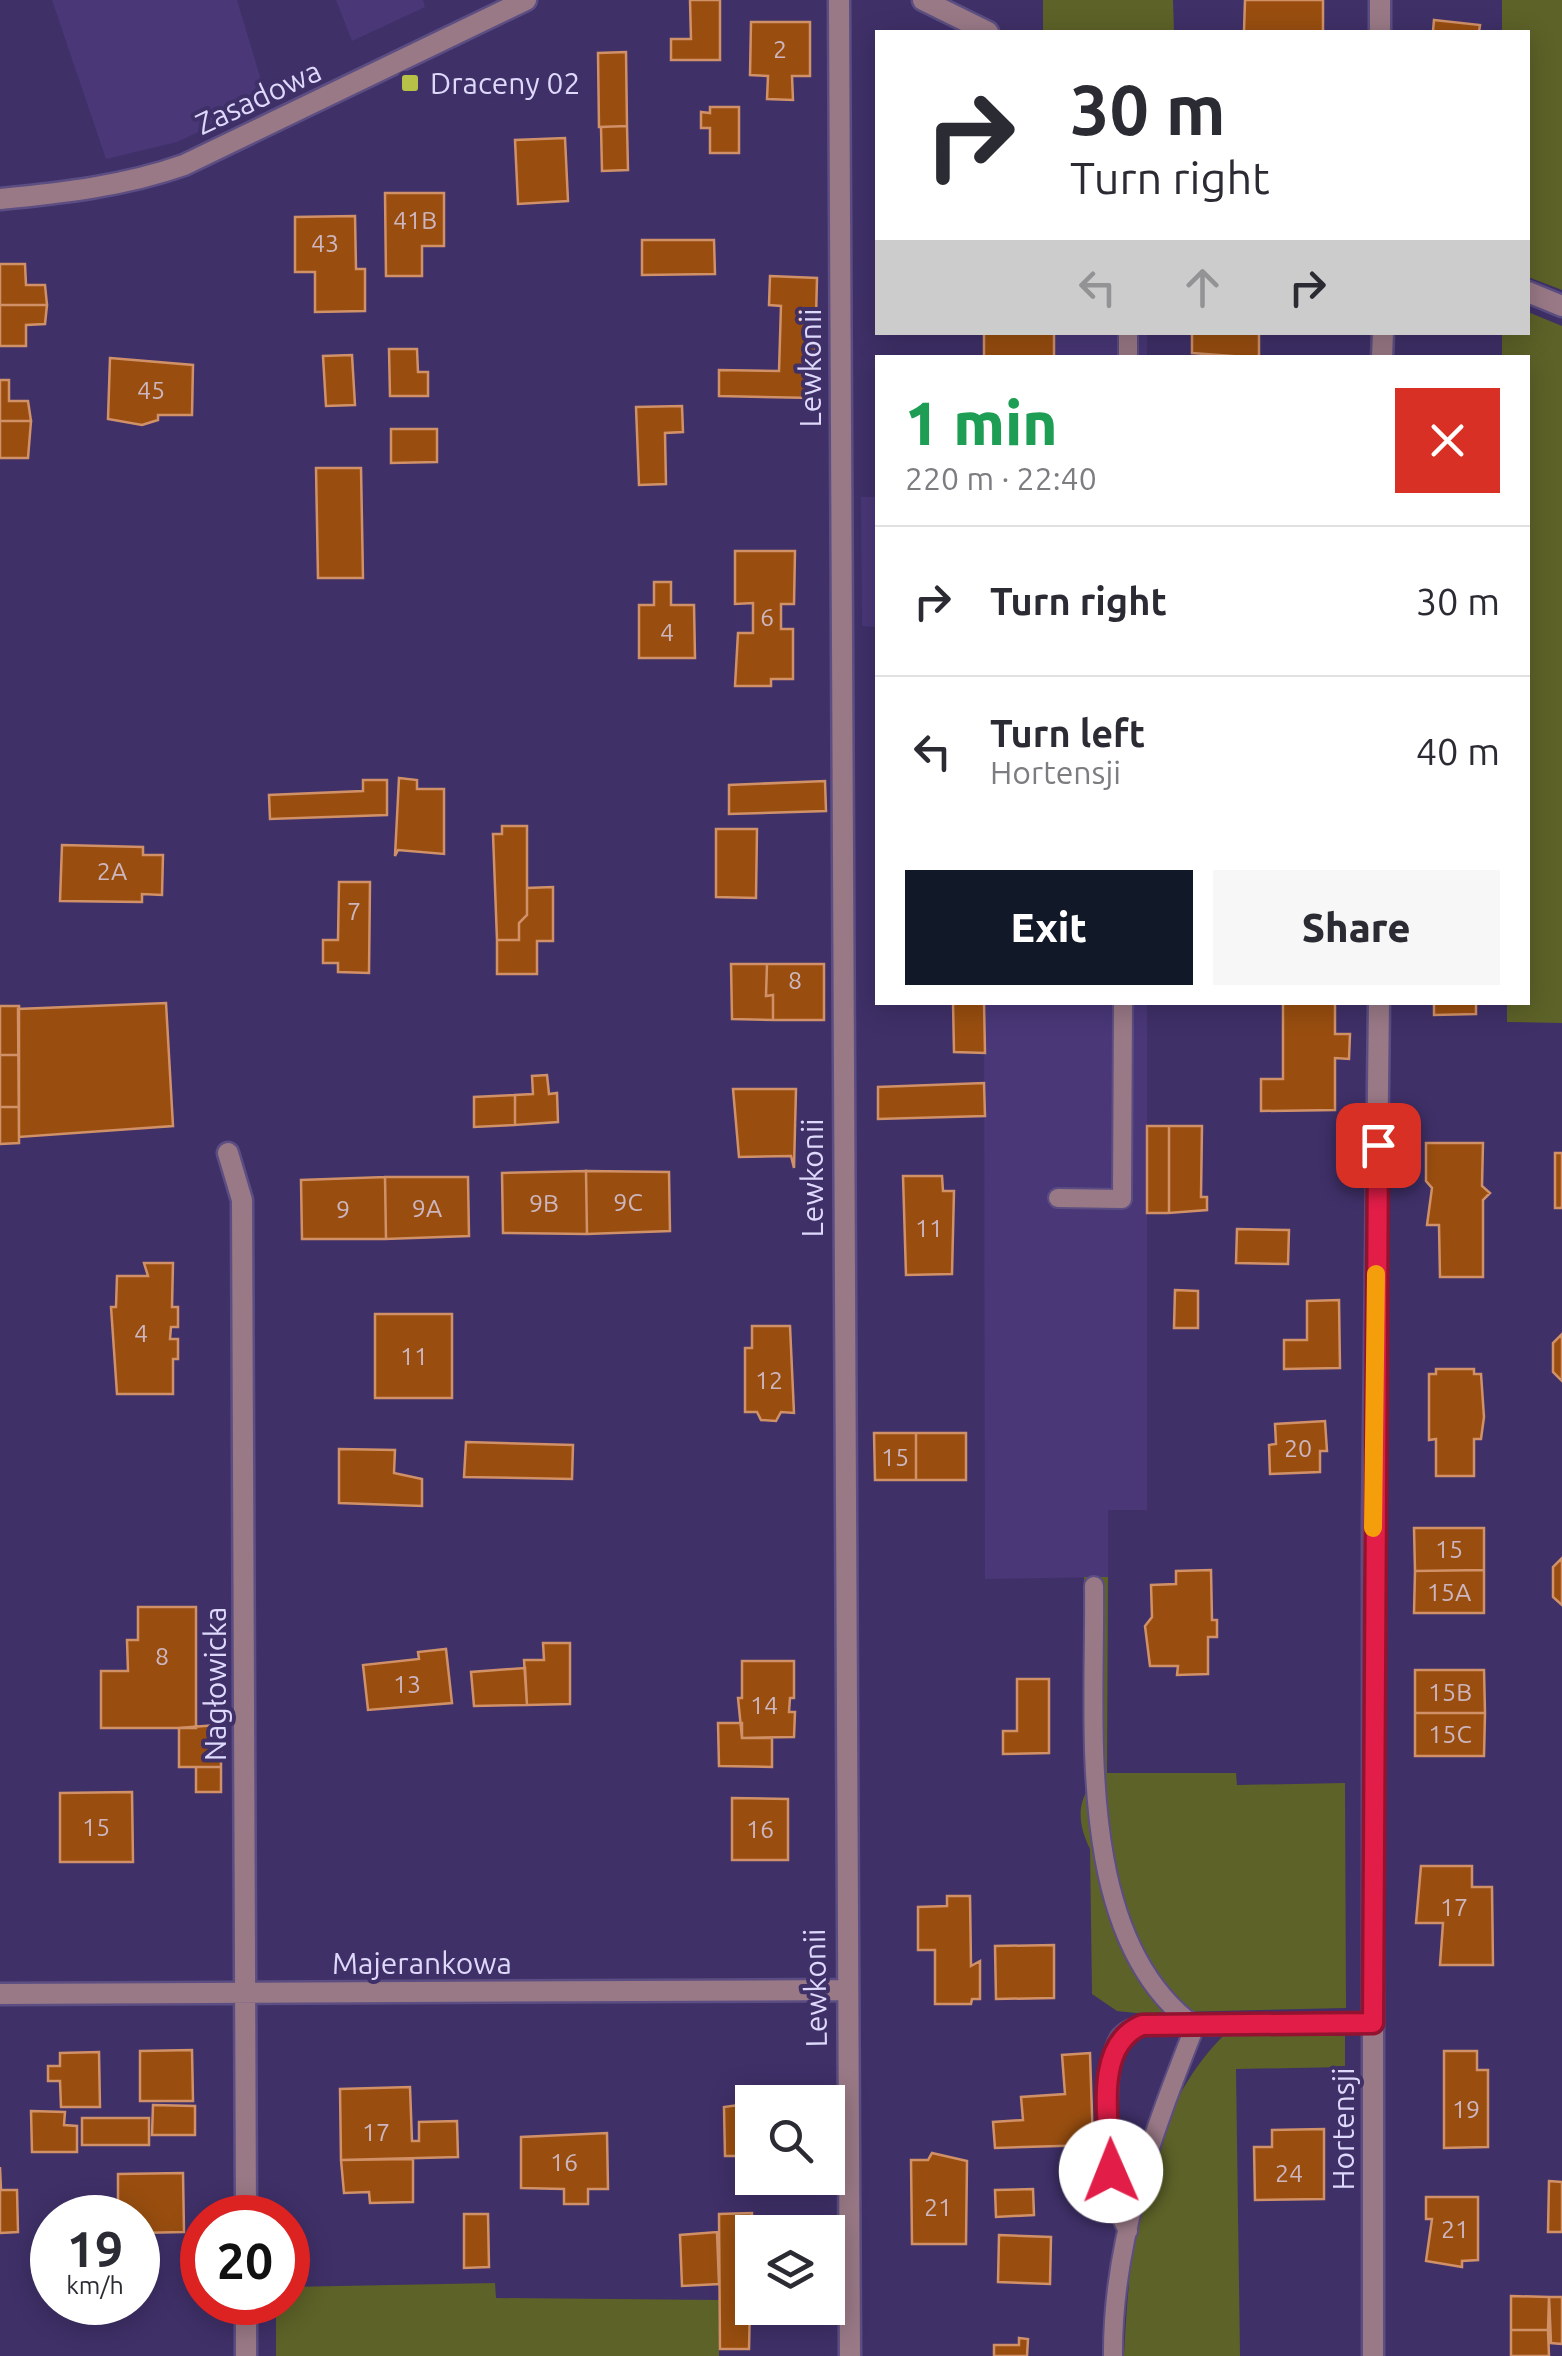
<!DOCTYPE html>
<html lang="en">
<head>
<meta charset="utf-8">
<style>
  :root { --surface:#fff; --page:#f7f7f7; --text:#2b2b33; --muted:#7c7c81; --line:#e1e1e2; --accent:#111827 }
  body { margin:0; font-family:Ubuntu,sans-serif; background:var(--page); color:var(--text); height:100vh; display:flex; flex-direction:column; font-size:38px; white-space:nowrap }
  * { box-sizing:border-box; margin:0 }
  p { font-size:32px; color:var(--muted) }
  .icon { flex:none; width:55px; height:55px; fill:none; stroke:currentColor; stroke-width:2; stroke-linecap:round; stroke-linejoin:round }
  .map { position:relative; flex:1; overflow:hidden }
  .drawer { position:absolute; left:875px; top:355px; width:655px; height:650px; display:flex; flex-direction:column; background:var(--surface); border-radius:0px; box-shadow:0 5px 25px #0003 }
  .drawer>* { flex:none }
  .guide { position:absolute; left:875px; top:30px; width:655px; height:305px; border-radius:0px; box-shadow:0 5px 25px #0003; background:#fff; color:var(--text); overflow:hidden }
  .controls { position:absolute; left:735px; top:2085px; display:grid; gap:20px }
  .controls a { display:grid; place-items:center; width:110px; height:110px; border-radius:0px; background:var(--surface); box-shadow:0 5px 25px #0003; font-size:50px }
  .speed { position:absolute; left:30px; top:2195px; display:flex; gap:20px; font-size:50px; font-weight:700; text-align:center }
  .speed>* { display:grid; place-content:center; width:130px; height:130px; border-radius:50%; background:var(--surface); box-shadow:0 5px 25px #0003; line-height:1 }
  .speed small { font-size:25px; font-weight:400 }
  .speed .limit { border:15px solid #d22; background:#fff; color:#111 }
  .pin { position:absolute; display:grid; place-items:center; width:85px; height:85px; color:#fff; margin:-42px; border-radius:20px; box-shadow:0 5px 15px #0006 }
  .me { position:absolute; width:110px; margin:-55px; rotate:359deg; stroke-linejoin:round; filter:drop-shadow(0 0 8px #0008) }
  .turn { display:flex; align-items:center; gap:35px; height:210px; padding:0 30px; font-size:45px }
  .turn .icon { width:130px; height:130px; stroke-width:2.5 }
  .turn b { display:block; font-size:70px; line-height:85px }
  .lanes { display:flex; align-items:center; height:95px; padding:0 30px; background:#0003; justify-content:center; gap:50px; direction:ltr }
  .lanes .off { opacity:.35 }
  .round { display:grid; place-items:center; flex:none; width:105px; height:105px; border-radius:0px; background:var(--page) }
  .overview { display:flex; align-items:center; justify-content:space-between; height:170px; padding:0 30px }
  h1 { font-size:60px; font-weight:800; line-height:75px; color:#1e9e55 }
  .action { display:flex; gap:20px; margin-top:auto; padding:20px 30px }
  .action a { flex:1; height:115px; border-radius:0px; background:var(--accent); color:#fff; font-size:40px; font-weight:800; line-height:115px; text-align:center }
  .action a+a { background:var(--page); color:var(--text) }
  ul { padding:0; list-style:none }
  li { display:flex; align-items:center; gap:30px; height:150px; padding:0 30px; border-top:2px solid var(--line) }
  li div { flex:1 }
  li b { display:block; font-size:38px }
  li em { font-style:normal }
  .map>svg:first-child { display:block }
</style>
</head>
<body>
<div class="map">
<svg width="1562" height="2356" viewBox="0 0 1562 2356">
  <rect width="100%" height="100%" fill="#3f3068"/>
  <path fill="#493778" d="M52 0H237L267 100 177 142 106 159Z
    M336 0H423L425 7 352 41Z
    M1054 333H1147V357H1054Z
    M861 497H877V705L875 627 862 626Z
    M984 1003H1147V1510H1108V1577L985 1579Z"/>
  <path fill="#5d6228" d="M1043 0H1173L1174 32H1043Z
    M1502 0H1562V290L1528 277V32H1502Z
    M1528 312 1562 326V1023L1507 1022V1003L1528 1002V358L1502 357V333L1528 332Z
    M1084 1577H1108L1107 1773H1236L1237 1785 1345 1783 1346 2008 1136 2013 1117 2011 1092 1994 1090 1849C1080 1829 1076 1808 1088 1789Z
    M1225 2034 1345 2036V2067L1236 2069 1240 2356H1124C1129 2247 1143 2115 1225 2034Z
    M495 2283 496 2298 719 2300V2356H276V2303L288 2302V2287Z"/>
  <path fill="#994e0f" stroke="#d19168" stroke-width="2.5" d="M690 0H720V60H671V39H691Z
    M1245 0H1323V32H1244Z
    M1434 20 1480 25 1479 32H1425L1433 31Z
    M751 22H810V76H792L793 100 767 99 768 76 750 75Z
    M626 52 627 126 599 127 598 53Z
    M710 107H739V153H710V128H701V112L710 113Z
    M627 126 628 170 602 171 601 127Z
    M565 138 568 201 518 204 515 140Z
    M385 193H444V246H422V276H386Z
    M355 216 356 269H365V311L315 312V272H295V217Z
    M642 240H714L715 274 642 275Z
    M0 264H25L26 285H45L47 305H0Z
    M770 276 817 278 814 398 719 396V370L779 371 781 306 769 305Z
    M0 305H47L45 324 26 325V346H0Z
    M984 332H1054V358H984Z
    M1192 332H1259V358L1192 353Z
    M389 349H417L418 372H428V396H390Z
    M352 355 355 405 326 406 323 356Z
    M110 358 193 365 192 415H158V420L142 425 108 419Z
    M0 380H9V401H28L31 421H0Z
    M682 406 683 432 665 433 666 484 639 485 636 407Z
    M0 421H31L28 458H0Z
    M391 429H437V462L391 463Z
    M316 468H361L363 578H318Z
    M735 551H795L794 604H781V629H793V679H771V686H735L738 633H753V603L735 604Z
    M654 582H671V605H694L695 658H639V605H654Z
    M399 778 417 780V789H444V854L398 850 395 856Z
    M363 780H387V815L270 819 269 795 363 791Z
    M825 781 826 811 729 814V785Z
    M502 826H527V915L519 923V940H497L493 834H502Z
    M716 829H757L756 898 716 897Z
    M62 845 143 847V855H163L162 895 142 894V902L60 901Z
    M339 882H370L369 973 338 972V963H323V940H338Z
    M553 887V941H537V974H497V940H519V923L527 915V888Z
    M731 964H767L766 996 773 995V1020L732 1019Z
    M767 964H824V1020H773V995L766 996Z
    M953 1002H984L985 1053 954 1052Z
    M1283 1002H1335V1034H1350L1349 1059 1335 1058V1110L1261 1111V1079H1283Z
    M1434 1002H1476V1014L1434 1015Z
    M166 1003 173 1126 19 1137 18 1009Z
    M0 1006H19V1055H0Z
    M0 1055H19V1107H0Z
    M547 1075 549 1094 557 1093 558 1122 515 1125V1095L533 1094 532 1076Z
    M984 1083 985 1116 878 1119V1087Z
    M733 1089H796L794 1168 791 1156 739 1157Z
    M515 1095V1125L474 1127V1097Z
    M0 1107H19V1143L0 1144Z
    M1147 1126H1169V1213H1147Z
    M1169 1126H1202L1201 1197H1207V1210L1169 1213Z
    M1426 1143H1483L1482 1186 1490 1193 1483 1200V1277H1440L1439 1225H1427L1432 1188 1426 1181Z
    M1555 1153H1562V1208H1555Z
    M586 1171 669 1172 670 1231 587 1234Z
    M586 1171 587 1234 503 1233 502 1173Z
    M903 1176H942L943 1191H954L952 1274 906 1275Z
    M385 1177 386 1239H302L301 1180Z
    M385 1177H468L469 1236 386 1239Z
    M1237 1229 1289 1230 1288 1264 1236 1263Z
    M144 1263H173L172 1307H178V1327H171L170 1339H178V1359H173V1394H117L111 1307H116L117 1276H148Z
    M1175 1290 1198 1291V1328H1174Z
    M1339 1300 1340 1368 1284 1369V1340H1307V1301Z
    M375 1314H452V1398H375Z
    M752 1326H790L794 1413 781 1412 776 1421 761 1420 757 1412H745V1348H752Z
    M1562 1334V1381L1553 1372V1343Z
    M1436 1369H1474V1374H1481L1484 1417 1481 1439H1474V1476H1436V1439L1429 1440V1374H1436Z
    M1325 1421 1327 1451H1320V1472L1270 1474 1269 1445 1276 1444 1275 1424Z
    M874 1433H916V1480H875Z
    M916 1433H966V1480H916Z
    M466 1442 573 1445 572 1479 464 1477Z
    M339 1449 395 1450 394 1473 422 1479V1506L339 1503Z
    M1414 1528H1484V1570L1415 1571Z
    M1562 1558V1605L1553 1597V1567Z
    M1211 1570 1212 1620H1217V1637H1208V1674L1177 1675 1178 1666H1150L1145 1626 1152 1617 1151 1585 1176 1584V1571Z
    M1484 1570V1613H1414L1415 1571Z
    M138 1607H196V1728H101V1671H128L127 1640H138Z
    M543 1643H570V1704L527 1705 524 1660H544Z
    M446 1649 452 1703 368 1710 363 1665 419 1659 418 1652Z
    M742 1661H794V1698H790L789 1712H795L794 1737 742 1738 738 1698H742Z
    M525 1668 527 1705 474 1706 471 1672Z
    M1415 1670H1484L1485 1713H1415Z
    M1017 1679H1049V1753L1003 1754V1731H1017Z
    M1415 1713H1485L1484 1756H1415Z
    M718 1723H742V1738H772V1767L719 1766Z
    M217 1725 221 1726V1767H179V1728Z
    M196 1767H221V1792H196Z
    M132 1792 133 1862H60V1793Z
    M732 1798 788 1799V1860H732Z
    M1421 1866H1472V1887H1492L1493 1965H1440L1443 1923H1416Z
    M947 1896H970L971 1966 980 1961V1999H972L971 2004H935V1950H918V1907L947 1906Z
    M1054 1945V1998L996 1999 995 1946Z
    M192 2050 193 2101H140V2051Z
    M1444 2051H1477V2070H1488V2147L1444 2148Z
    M99 2052 100 2107H61L60 2081H48V2066H60V2053Z
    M1090 2053 1093 2145 995 2148 993 2122 1023 2120 1021 2097 1065 2094 1062 2055Z
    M410 2087 412 2141H419V2122L457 2121 458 2157 341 2160 340 2089Z
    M746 2104H752V2156H725L724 2107Z
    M153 2105 195 2106V2135H152Z
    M31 2111 65 2112 64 2125 77 2126V2152H32Z
    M82 2118H149V2145H82Z
    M1324 2129V2199L1255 2200 1254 2147H1272V2130Z
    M607 2133 608 2189H588V2204H564V2189L521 2188V2137Z
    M932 2153 967 2161 966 2244H912L911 2160H928Z
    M413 2159V2202L370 2203 369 2192 344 2193 341 2160Z
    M0 2167 1 2190H17L18 2232 0 2233Z
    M183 2173 184 2232 138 2233V2218H118V2174Z
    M1549 2181 1562 2182V2232H1548Z
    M1033 2189 1034 2215 996 2217 995 2190Z
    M1426 2197H1478V2260L1462 2261V2267L1426 2261 1432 2219H1426Z
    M752 2213 749 2349H720L719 2214Z
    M464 2214H488L489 2267 464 2268Z
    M717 2232 719 2284 682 2286 680 2235Z
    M999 2235 1051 2237 1050 2284 998 2282Z
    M1511 2296 1549 2297 1548 2330H1511Z
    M1549 2297H1562V2344L1551 2343Z
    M1511 2330H1548L1549 2356H1511Z
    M1019 2338 1028 2339 1027 2356H994V2345H1019Z"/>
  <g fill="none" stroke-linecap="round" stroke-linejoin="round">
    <g stroke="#5c4e82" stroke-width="22">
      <path id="service" d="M1128 358V332
        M1058 1198 1122 1199 1123 1002
        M1094 1586C1096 1720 1072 1937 1195 2026
        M1128 2231C1124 2222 1118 2212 1115 2203 1108 2173 1101 2058 1121 2036 1138 2018 1173 2026 1195 2026
        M1113 2356C1112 2240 1153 2133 1195 2026L1373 2023"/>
    </g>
    <g stroke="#5c4e82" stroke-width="25">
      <path id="minor" d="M839 0 850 2356
        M923 0 988 32
        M1380 0V32
        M1528 292 1562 306
        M1382 358 1383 332
        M228 1153 242 1200 246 2218
        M0 1994 845 1990
        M246 2356V2302
        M1373 2356V1521L1379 1002"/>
    </g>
    <g stroke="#5c4e82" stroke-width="25">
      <path id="tertiary" d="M0 199C63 193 124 186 184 165L526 0"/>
    </g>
    <use href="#service" stroke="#997986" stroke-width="18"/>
    <use href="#minor" stroke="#997986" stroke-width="20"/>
    <use href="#tertiary" stroke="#997986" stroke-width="20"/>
  </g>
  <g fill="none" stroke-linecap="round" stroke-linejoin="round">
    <g stroke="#92132f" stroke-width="25">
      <path id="route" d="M1111 2171C1110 2126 1091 2046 1142 2025L1373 2023 1378 1145"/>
    </g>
    <use href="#route" stroke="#e11d48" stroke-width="18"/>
    <path stroke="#f59e0b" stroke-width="18" d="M1373 1528 1376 1274"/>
  </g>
  <rect fill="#b7c147" stroke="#3f3068" stroke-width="4" x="400" y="73" width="20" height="20" rx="5"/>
  <g text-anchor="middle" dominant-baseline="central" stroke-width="8" stroke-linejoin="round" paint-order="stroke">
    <g font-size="25" fill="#cdb6c0">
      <text x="780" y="49">2</text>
      <text x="415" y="220">41B</text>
      <text x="325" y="243">43</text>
      <text x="151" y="390">45</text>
      <text x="767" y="617">6</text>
      <text x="667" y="632">4</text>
      <text x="112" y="871">2A</text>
      <text x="354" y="911">7</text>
      <text x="795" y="980">8</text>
      <text x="628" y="1202">9C</text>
      <text x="544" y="1203">9B</text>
      <text x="427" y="1208">9A</text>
      <text x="343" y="1209">9</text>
      <text x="929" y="1228">11</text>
      <text x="141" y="1333">4</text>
      <text x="414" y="1356">11</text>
      <text x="769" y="1380">12</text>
      <text x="1298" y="1448">20</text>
      <text x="895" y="1457">15</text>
      <text x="1449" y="1549">15</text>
      <text x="1449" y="1592">15A</text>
      <text x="162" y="1656">8</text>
      <text x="407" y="1684">13</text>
      <text x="1450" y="1692">15B</text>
      <text x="764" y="1705">14</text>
      <text x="1450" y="1734">15C</text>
      <text x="96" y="1827">15</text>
      <text x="760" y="1829">16</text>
      <text x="1454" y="1907">17</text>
      <text x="1466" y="2109">19</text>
      <text x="376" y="2132">17</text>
      <text x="564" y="2162">16</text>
      <text x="1289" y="2173">24</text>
      <text x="938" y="2207">21</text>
      <text x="1455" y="2229">21</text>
    </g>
    <g font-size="30" fill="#ded8fb" stroke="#3f3068" text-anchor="start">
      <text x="430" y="83">Draceny 02</text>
    </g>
    <g font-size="30" fill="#ded8fb" stroke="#3f3068">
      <text transform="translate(258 97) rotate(-25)">Zasadowa</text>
      <text transform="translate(810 368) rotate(-90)">Lewkonii</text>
      <text transform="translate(812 1178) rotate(-90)">Lewkonii</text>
      <text transform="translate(215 1684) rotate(-90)">Nagłowicka</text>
      <text x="422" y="1963">Majerankowa</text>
      <text transform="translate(815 1988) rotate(-91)">Lewkonii</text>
      <text transform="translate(1343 2129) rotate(-90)">Hortensji</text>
    </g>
  </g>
</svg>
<div class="controls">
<a><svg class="icon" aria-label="search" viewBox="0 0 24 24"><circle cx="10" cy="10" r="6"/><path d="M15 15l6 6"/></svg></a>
<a><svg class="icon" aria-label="layers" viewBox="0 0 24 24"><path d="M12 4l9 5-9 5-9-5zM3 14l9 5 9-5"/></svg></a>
</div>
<div class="speed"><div>19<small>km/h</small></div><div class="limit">20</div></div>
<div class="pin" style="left:1378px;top:1145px;background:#d93025"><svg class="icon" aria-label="arrive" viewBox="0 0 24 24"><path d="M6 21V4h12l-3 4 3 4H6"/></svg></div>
<svg class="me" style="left:1111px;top:2171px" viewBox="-20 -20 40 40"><circle r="19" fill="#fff"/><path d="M0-13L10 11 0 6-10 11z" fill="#e11d48"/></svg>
<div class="guide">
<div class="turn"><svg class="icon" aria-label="right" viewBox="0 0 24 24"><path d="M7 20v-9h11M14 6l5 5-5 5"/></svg><div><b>30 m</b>Turn right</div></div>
<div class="lanes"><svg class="icon off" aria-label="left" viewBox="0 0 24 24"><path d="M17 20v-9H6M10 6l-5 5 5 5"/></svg><svg class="icon off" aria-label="ahead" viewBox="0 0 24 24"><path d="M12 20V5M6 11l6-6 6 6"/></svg><svg class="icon" aria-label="right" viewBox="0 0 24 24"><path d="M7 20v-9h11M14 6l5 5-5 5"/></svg></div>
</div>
<section class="drawer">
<div class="overview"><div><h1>1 min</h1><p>220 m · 22:40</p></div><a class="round" style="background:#d93025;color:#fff"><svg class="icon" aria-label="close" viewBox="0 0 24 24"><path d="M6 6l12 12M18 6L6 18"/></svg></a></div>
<ul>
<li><svg class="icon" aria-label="right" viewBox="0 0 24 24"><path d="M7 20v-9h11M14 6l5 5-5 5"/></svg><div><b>Turn right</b></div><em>30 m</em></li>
<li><svg class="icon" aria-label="left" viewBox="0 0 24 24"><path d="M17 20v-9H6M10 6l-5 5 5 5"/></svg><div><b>Turn left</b><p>Hortensji</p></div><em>40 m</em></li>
</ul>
<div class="action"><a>Exit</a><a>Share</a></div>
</section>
</div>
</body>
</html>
